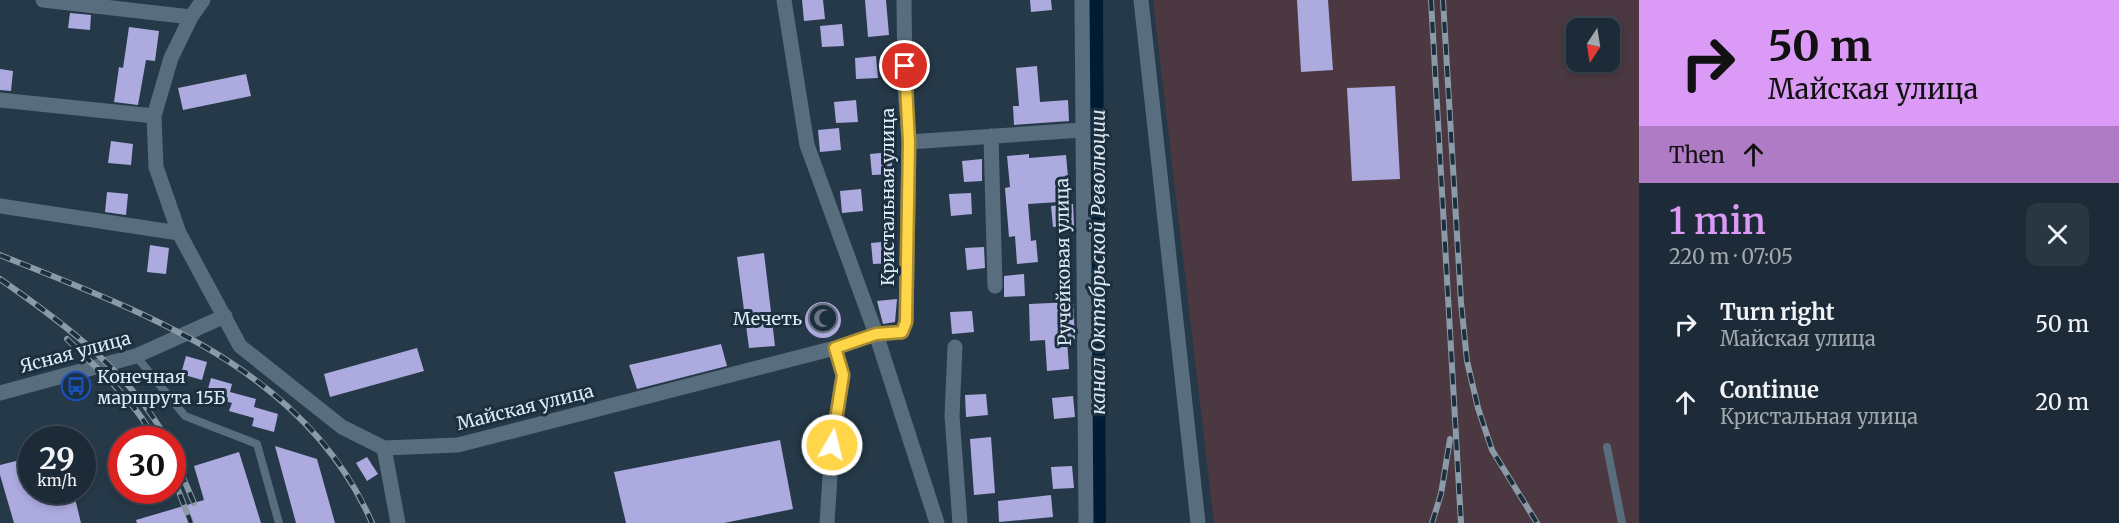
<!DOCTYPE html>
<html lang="en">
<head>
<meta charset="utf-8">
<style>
  :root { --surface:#1c2b37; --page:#293742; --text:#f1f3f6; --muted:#a0a7ad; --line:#3a4752; --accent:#da9af6 }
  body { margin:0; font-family:Merriweather,serif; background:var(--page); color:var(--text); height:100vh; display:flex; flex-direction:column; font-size:22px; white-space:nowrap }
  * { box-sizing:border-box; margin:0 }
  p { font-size:20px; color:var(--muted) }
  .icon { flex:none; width:33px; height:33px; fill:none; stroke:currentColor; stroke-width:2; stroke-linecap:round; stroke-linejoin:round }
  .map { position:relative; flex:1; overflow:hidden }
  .details { display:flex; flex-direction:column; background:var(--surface); width:480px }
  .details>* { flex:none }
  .banner { background:#da9af6; color:#111; overflow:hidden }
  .needle { width:39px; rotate:192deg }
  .fabs { position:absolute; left:1566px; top:18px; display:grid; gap:12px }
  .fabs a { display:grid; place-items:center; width:54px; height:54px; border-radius:12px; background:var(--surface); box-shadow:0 3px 9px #0003,0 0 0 2px var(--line); font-size:30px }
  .speed { position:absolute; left:18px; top:426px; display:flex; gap:12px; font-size:30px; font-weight:700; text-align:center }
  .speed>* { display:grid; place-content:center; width:78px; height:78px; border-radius:50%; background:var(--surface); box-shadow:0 3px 9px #0003,0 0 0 2px var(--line); line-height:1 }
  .speed small { font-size:15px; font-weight:400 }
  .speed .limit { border:9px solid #d22; background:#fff; color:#111 }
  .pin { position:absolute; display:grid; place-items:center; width:51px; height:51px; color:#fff; margin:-26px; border:3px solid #fff; border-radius:50%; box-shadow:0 2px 6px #0007 }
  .me { position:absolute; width:66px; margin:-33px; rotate:8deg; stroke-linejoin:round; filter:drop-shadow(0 0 4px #0008) }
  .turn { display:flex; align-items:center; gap:21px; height:126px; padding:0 30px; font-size:27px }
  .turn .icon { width:78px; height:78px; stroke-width:2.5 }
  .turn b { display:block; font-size:42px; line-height:51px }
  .then { display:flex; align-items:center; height:57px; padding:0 30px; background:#0003; gap:12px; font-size:22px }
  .round { display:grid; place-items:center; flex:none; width:63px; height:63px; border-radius:12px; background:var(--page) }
  .overview { display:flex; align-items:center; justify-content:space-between; height:102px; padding:0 30px }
  h1 { font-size:36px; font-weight:600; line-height:45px; color:var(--accent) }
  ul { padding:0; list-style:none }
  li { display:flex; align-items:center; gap:18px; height:78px; padding:0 30px }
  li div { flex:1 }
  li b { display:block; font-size:22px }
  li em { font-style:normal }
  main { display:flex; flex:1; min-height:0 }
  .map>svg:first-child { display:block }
</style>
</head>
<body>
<main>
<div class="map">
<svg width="1639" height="523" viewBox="0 0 1639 523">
  <rect width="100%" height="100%" fill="#263949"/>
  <path fill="#4b3841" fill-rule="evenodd" d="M1153 0H1639V523H1214ZM1576 28H1610V62H1576Z"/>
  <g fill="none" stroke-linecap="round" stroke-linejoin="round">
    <path stroke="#001c35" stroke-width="14" d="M1096 0 1099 523"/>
  </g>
  <path fill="#acaadf" d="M802 0H823L825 19 804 21Z
    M865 0H886L889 35 868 37Z
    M1030 0H1051L1052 10 1031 12Z
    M1297 0H1328L1333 70 1301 72Z
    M70 13 91 15 90 30 68 28Z
    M842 24 844 46 822 47 820 26Z
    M129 27 159 31 155 61 146 60 138 105 114 102 119 67 123 68Z
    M876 56 878 78 856 79 855 58Z
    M1037 66 1040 102 1068 100 1069 121 1014 125 1013 106H1019L1016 68Z
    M0 69 13 71 11 91 0 90Z
    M246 74 251 96 183 110 178 88Z
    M1395 86 1400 179 1352 181 1347 88Z
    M856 100 858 122 836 123 834 102Z
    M839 128 841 150 820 152 818 130Z
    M111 141 133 144 131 165 108 163Z
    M891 152 893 174 872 175 870 154Z
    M1029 154V158L1066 155 1068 177 1057 178 1059 202 1028 204 1031 241 1036 240 1038 262 1017 264 1015 236 1009 237 1005 188 1010 187 1007 156Z
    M982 159V181L964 182 962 161Z
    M861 189 863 211 842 213 840 191Z
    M107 192 128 194 126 215 105 212Z
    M971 193 972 214 951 216 949 194Z
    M1073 204 1074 226 1053 227 1051 206Z
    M892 241 894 263 873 264 871 243Z
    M150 245 169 248 166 274 147 272Z
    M984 247 985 268 967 270 965 248Z
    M764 253 775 346 749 348 737 257Z
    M1024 274 1025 296 1004 297V276Z
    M897 299 895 322 883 324 877 301Z
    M1073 302 1075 339H1067L1069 369 1047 371 1045 340 1030 341 1029 304Z
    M805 320a18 18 0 1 1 36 0a18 18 0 1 1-36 0Z
    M972 311 974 332 952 334 950 312Z
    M721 344 727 366 637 389 629 365Z
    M417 348 424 371 330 397 324 374Z
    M186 356 207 362 202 380 181 374Z
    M211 378 232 384 230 392 256 399 254 407 278 414 274 432 252 426 254 418 229 411 232 403 206 396Z
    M986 394 988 415 966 417 965 395Z
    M1073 396 1075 417 1054 419 1052 398Z
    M991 437 995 493 974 495 970 439Z
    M780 440 793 509 724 523H626L614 472Z
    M275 446 317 459 335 523H296Z
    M239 452 261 523H137L136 520 204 500 194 466Z
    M32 457V490H73L81 523H14L0 475V465Z
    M367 457 378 474 367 481 356 463Z
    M1072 466 1074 488 1053 489 1051 467Z
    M1051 495 1053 517 999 522 998 501Z"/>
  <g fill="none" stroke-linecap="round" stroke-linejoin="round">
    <path stroke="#586e7f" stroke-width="8" d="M136 356 185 416 257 444 279 523
      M1607 447 1622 523"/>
    <path stroke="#586e7f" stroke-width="15" d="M43 0 191 17
      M203 0 191 17 171 58 154 116 156 167 179 233 240 346 342 427 384 448 458 445 835 348 876 334 937 523
      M784 0 807 145 876 334 902 332 906 322 909 142 905 88 904 0
      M1082 0 1086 523
      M1141 0 1198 523
      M0 100 154 116
      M991 136 995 286
      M909 142 1082 130
      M0 206 179 233
      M955 347 952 416 960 523
      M0 393 136 356 225 316
      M384 448 398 523
      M827 523 832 445 843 375 835 348"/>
    <g stroke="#8b9aa7" stroke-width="6">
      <path id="rail" d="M1431 0 1461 523
        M1443 0 1461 302 1467 361 1478 408 1492 450 1537 523
        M0 255C144 313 306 369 372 523
        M0 279C62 322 130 372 167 440
        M67 339C98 370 135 400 155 440
        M172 452 194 503
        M172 474 191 523
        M1432 523 1441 494 1450 439"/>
    </g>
    <use href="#rail" stroke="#1c2f3e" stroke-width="4" stroke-dasharray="11" stroke-linecap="butt"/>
  </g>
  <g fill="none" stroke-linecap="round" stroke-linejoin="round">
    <g stroke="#a68a30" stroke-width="15">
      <path id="route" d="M832 445 843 375 835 348 876 334 902 332 906 322 909 142 905 66"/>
    </g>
    <use href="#route" stroke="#ffd54a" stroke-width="10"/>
  </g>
  <defs>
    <g id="mosque-ring" transform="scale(1.5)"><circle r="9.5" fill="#1c2f3e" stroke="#6b7280" stroke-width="1.5"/><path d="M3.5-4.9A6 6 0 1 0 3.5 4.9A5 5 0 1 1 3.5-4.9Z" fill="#6b7280"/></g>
    <g id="bus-ring" transform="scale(1.5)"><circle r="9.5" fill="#1c2f3e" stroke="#1a4fb4" stroke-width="1.5"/><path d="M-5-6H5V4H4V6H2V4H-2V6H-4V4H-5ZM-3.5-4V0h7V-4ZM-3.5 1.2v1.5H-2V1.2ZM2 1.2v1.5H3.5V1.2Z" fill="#1a4fb4"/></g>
  </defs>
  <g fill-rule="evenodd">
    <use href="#mosque-ring" x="823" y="318"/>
    <use href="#bus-ring" x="76" y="386"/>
  </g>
  <g text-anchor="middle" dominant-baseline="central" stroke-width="6" stroke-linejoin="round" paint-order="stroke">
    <g font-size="18" fill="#dde9f3" stroke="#1c2f3e">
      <text transform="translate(887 197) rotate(-90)">Кристальная улица</text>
      <text transform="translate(1063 262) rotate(-91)">Ручейковая улица</text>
      <text transform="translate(75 352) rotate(-15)">Ясная улица</text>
      <text transform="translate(525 407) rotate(-14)">Майская улица</text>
    </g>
    <g font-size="18" fill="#dde9f3" stroke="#1c2f3e" text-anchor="end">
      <text x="802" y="318">Мечеть</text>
      <text x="97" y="376" text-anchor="start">Конечная<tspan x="97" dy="21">маршрута 15Б</tspan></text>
    </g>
    <g font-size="20" font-style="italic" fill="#d9e6f2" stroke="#1c2f3e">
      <text transform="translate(1097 262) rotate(-90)">канал Октябрьской Революции</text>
    </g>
  </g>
</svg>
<div class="fabs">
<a><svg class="needle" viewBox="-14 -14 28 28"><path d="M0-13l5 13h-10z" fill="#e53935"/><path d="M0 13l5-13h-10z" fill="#a0a7ad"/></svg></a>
</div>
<div class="speed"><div>29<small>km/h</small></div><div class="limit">30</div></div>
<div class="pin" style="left:905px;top:66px;background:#d93025"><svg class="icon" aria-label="arrive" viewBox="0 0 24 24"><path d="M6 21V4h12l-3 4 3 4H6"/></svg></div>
<svg class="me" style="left:832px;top:445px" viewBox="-20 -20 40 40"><circle r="17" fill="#ffd54a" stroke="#fff" stroke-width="3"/><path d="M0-11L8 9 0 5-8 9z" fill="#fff"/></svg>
</div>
<section class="details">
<div class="banner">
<div class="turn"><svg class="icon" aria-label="right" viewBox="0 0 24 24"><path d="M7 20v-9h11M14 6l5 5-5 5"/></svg><div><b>50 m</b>Майская улица</div></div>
<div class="then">Then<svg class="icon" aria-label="ahead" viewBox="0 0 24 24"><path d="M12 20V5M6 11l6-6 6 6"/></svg></div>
</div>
<div class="overview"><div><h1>1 min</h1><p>220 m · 07:05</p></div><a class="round"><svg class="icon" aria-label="close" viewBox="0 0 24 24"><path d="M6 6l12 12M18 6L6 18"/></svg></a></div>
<ul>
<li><svg class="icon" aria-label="right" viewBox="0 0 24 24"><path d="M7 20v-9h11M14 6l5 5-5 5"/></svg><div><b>Turn right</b><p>Майская улица</p></div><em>50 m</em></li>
<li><svg class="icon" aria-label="ahead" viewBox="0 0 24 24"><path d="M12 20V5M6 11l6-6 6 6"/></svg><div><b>Continue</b><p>Кристальная улица</p></div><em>20 m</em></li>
</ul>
</section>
</main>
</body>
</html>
